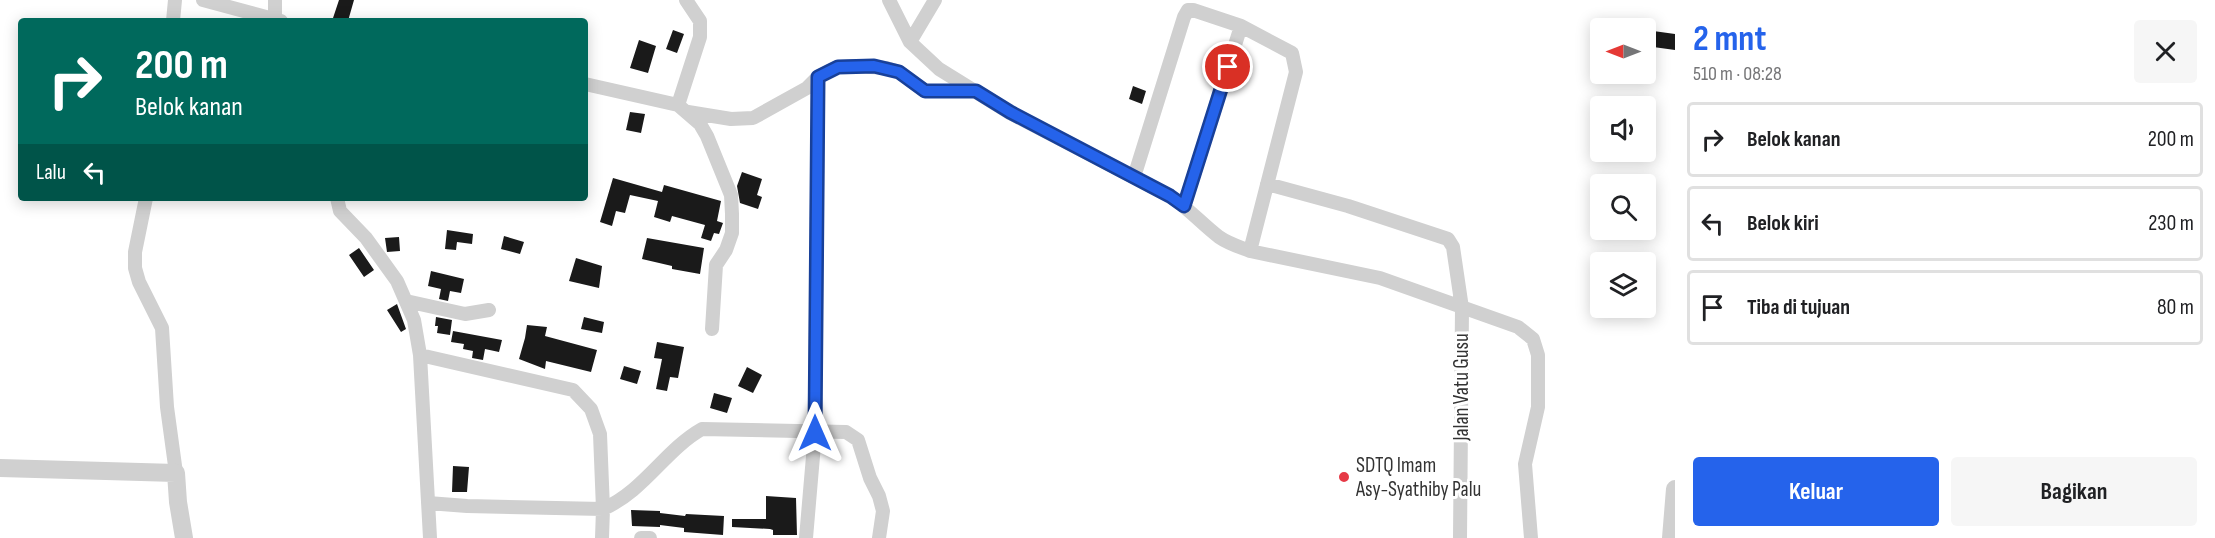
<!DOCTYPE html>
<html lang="id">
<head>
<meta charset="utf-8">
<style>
  :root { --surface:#fff; --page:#f6f6f6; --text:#202124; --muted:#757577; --line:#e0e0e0; --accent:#2563eb }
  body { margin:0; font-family:"Sofia Sans Condensed",sans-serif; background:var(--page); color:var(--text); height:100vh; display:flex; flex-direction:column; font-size:22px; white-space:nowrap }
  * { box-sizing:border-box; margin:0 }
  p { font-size:20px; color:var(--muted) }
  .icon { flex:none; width:33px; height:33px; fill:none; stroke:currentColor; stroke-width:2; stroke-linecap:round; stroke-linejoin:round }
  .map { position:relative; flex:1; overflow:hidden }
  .drawer { display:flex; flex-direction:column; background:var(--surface); width:540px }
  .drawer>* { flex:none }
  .banner { position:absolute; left:18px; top:18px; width:570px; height:183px; border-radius:6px; box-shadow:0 3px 15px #0003; background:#00695c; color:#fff; overflow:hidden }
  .needle { width:39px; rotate:270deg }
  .tools { position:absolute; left:1590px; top:18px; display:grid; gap:12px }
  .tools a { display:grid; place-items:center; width:66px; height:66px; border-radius:6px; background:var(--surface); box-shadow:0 3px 15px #0003; font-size:30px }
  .pin { position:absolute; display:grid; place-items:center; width:51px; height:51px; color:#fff; margin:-26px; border:3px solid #fff; border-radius:50%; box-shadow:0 2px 6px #0007 }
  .me { position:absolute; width:66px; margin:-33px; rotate:0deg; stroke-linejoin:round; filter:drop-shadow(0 0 4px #0008) }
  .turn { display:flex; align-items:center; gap:21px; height:126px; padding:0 18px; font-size:27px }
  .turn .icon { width:78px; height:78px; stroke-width:2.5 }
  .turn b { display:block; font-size:42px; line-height:51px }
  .then { display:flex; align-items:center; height:57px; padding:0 18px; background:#0003; gap:12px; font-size:22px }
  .round { display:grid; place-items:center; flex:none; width:63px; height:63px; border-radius:6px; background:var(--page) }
  .head { display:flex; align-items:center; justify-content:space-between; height:102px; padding:0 18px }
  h1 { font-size:36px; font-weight:700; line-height:45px; color:var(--accent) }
  .cta { display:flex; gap:12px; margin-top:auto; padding:12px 18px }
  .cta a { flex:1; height:69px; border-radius:6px; background:var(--accent); color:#fff; font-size:24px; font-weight:700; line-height:69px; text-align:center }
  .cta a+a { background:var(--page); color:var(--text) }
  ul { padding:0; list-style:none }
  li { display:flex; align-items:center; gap:18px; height:75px; margin:0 12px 9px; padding:0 6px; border:3px solid var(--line); border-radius:6px }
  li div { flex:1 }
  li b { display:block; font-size:22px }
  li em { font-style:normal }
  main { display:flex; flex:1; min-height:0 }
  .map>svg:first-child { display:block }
</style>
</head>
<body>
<main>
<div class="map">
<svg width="1675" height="538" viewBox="0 0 1675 538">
  <rect width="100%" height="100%" fill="#fff"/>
  <path fill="#1a1a1a" d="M339 0H354L348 21H332Z
    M673 30 684 34 677 53 666 49Z
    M1646 30 1675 34V50L1646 46Z
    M639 40 656 46 648 73 630 68Z
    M1133 86 1146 91 1142 104 1129 99Z
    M630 112 645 114 641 133 626 130Z
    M742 172 762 179 757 195 762 197 758 209 740 203 737 186Z
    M613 178 662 192 664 185 721 201 717 221 723 223 719 234 714 233 711 241 701 238 705 225 672 216 670 222 654 217 658 201 630 195 625 213 616 211 612 226 600 222Z
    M447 230 473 234 472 244 457 242 456 250 445 249Z
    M504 236 524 242 520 254 501 249Z
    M399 237 400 251 387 252 385 238Z
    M647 238 704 248 700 274 672 269V266L642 259Z
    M359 248 374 270 364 277 349 255Z
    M576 258 602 266 599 288 569 281Z
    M431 271 464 279 461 293 450 291 448 301 439 299 441 289 428 286Z
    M397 304 406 329 401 332 387 310Z
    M436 317 452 320 450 335 437 333 438 326H435Z
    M584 317 604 322 602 333 581 329Z
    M527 325 547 327 545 336 597 350 591 372 546 361 545 369 519 359 525 338Z
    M453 331 502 340 499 352 485 349 483 360 472 358 473 351 463 349 464 344 451 342Z
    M657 342 684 347 678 378 670 377 667 391 656 389 662 359 654 358Z
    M624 366 641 371 637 384 620 379Z
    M747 367 762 375 753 393 738 386Z
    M714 393 732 398 727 413 710 408Z
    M453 466 469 467 467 492H452Z
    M766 496 796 498 797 535H773V530L770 529 732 527V519H766Z
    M631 510 660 511V513L685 516 686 514 724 516 723 535 684 532V528L660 525V527L632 526Z"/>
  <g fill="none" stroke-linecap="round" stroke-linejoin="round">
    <path stroke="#d0d0d0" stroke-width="14" d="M203 0 281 21
      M275 0V21
      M889 0 910 42 939 69 1010 113 1170 196C1188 208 1202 224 1219 237 1229 244 1240 247 1250 251L1380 278 1518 327 1533 339 1538 355V407L1525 464 1531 538
      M173 21 175 0
      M910 42 935 0
      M585 84 678 105 700 124 707 136 731 195 732 214V233L726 250 716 265 712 329
      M678 105 700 37V21L686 0
      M688 112 731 119 753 118 807 88 818 77 829 71 838 67 856 66 886 68 899 72 925 91H976
      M1134 177 1184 17 1188 10H1193L1241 26 1292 53 1296 72 1250 251
      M1267 184 1348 206 1448 239 1453 247 1462 308 1460 538
      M146 198 135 252V268L139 282 162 328 167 407 176 473
      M337 198 340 211 366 238 397 281 414 320 420 355 573 390 591 409 600 434 603 509 602 538
      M1184 206 1241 26
      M406 301 465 314 489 310
      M420 355 430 538
      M428 503 467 506 603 509C644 491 665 450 702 429L846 432 858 440 870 478 879 496 883 511 879 538
      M641 538H650
      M806 538 815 433 818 77"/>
    <path stroke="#d0d0d0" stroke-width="18" d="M0 468 176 473 178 502 184 538
      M1671 538 1675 489"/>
  </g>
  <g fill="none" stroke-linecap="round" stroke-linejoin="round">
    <g stroke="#184099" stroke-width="15">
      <path id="route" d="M815 433 818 77 838 67 874 66 899 72 925 91H976L1010 112 1170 196 1184 206 1228 67"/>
    </g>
    <use href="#route" stroke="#2563eb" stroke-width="10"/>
  </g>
  <circle fill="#e63946" stroke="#fff" stroke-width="2" cx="1344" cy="477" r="6"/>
  <g text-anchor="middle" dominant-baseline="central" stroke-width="6" stroke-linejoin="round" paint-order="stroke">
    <g font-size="21" fill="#333" stroke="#fff">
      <text transform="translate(1461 387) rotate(-90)">Jalan Vatu Gusu</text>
    </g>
    <g font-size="21" fill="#333" stroke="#fff" text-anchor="start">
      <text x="1356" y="465">SDTQ Imam<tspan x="1356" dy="24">Asy-Syathiby Palu</tspan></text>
    </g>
  </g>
</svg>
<div class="tools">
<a><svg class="needle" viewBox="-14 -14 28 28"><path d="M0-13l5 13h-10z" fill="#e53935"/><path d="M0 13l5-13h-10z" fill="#757577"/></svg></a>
<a><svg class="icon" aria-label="sound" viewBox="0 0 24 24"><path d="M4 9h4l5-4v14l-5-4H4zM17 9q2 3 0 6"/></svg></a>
<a><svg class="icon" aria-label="search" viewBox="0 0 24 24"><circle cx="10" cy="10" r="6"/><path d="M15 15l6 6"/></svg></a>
<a><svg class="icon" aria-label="layers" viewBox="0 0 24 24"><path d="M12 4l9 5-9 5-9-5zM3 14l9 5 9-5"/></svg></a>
</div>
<div class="pin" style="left:1228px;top:67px;background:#d93025"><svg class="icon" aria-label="arrive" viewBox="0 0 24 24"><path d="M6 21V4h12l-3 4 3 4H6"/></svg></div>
<svg class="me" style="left:815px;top:433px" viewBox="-20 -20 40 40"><path d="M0-17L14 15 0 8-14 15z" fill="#2563eb" stroke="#fff" stroke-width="4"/></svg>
<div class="banner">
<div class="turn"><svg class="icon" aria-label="right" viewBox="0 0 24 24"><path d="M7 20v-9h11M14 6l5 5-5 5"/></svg><div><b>200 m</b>Belok kanan</div></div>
<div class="then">Lalu<svg class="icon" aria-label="left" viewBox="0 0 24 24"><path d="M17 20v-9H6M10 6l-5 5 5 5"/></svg></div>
</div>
</div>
<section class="drawer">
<div class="head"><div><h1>2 mnt</h1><p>510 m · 08:28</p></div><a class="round"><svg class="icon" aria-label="close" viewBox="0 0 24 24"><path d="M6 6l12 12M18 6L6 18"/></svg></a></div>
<ul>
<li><svg class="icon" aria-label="right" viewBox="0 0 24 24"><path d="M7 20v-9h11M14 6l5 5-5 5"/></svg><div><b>Belok kanan</b></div><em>200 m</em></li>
<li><svg class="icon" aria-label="left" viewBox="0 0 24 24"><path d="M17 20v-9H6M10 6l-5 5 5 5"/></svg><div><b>Belok kiri</b></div><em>230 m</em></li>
<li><svg class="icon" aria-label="arrive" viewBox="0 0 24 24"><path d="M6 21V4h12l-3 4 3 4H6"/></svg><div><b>Tiba di tujuan</b></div><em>80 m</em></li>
</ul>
<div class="cta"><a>Keluar</a><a>Bagikan</a></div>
</section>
</main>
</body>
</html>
